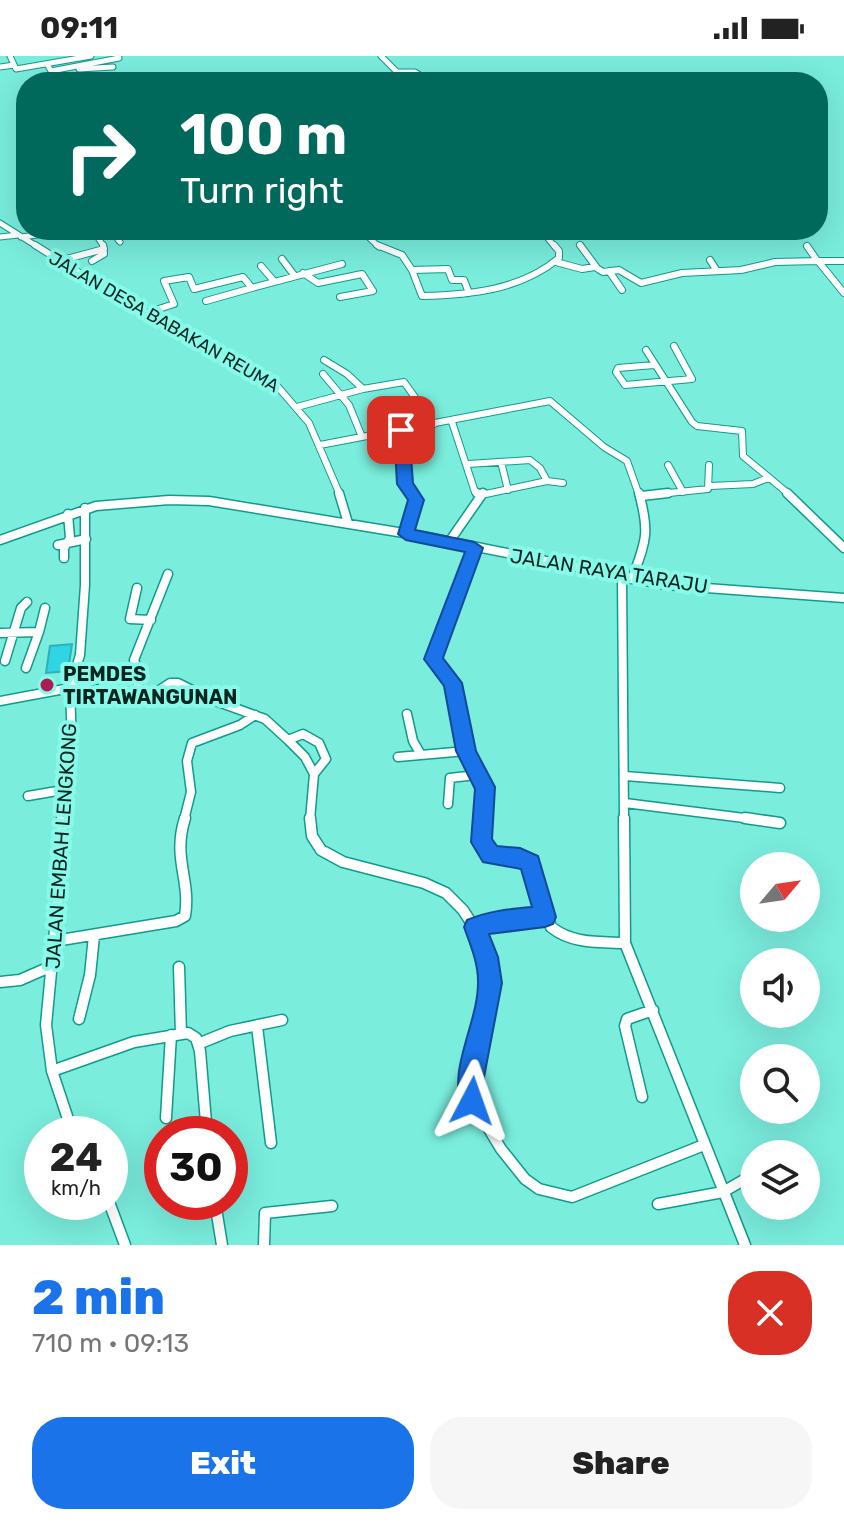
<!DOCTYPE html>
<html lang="en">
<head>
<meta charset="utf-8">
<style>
  :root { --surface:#fff; --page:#f6f6f6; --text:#222; --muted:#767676; --accent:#1a73e8 }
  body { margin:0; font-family:Rubik,sans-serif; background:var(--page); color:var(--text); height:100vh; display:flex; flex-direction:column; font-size:30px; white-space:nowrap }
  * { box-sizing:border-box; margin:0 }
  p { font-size:26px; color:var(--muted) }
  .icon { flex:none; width:44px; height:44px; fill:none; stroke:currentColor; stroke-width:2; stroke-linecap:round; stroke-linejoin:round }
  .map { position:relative; height:1189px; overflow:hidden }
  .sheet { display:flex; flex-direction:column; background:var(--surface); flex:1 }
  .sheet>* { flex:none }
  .hud { position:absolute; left:16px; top:16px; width:812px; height:168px; border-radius:32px; box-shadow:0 8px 32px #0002; background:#00695c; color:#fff; overflow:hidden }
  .needle { width:52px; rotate:61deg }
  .tools { position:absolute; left:740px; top:796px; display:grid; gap:16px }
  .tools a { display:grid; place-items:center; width:80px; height:80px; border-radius:50%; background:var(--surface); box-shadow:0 8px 32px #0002; font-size:40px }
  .speed { position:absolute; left:24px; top:1060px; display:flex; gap:16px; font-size:40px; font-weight:700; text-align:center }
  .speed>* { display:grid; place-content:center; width:104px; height:104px; border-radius:50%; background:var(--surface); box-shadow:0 8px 32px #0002; line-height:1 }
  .speed small { font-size:20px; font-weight:400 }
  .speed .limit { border:12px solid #d22; background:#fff; color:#111 }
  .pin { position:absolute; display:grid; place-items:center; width:68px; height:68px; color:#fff; margin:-34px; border-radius:16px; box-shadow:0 4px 12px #0006 }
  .me { position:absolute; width:88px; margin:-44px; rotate:4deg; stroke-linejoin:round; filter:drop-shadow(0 0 6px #0008) }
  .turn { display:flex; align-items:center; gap:28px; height:168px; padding:0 32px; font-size:36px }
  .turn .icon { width:104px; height:104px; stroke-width:2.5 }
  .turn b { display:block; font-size:56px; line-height:68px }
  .round { display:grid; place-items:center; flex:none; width:84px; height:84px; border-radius:32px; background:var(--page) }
  .head { display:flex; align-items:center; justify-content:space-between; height:136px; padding:0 32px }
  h1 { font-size:48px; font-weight:800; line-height:60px; color:var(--accent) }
  .action { display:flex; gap:16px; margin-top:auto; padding:16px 32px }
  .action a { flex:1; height:92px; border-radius:32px; background:var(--accent); color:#fff; font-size:32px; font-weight:800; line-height:92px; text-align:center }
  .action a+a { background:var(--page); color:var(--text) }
  .status { display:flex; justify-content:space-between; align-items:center; height:56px; padding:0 40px; background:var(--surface); direction:ltr }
  .status svg { height:22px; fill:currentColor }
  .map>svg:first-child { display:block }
</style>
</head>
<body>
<div class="status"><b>09:11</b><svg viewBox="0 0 49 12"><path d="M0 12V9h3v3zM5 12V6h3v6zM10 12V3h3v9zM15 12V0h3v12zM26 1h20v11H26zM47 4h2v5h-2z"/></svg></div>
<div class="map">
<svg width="844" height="1189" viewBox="0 0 844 1189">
  <rect width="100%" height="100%" fill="#7aeddd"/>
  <path fill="#2fd5e2" stroke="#2fb0bb" stroke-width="2" d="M72 588 68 615 46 617 50 590Z"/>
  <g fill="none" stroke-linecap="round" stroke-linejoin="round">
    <g stroke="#119b8d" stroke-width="7">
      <path id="street-far3" d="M10 0 16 13 91 0
        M381 0 397 16H415L431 26
        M47 8 51 15 119 2
        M0 11 14 9
        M79 13 113 11
        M77 21 115 20
        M0 167 38 191
        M93 174 104 191
        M110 174 120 186
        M361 174 379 191
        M541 174 555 191
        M0 181 18 179
        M21 181 78 174"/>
    </g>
    <g stroke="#119b8d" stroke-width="8">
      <path id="street-far2" d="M35 189 166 271 278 331 309 367 340 439
        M377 189 402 199 412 214 448 213 452 224H464L469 237
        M580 189 597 212
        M807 190 816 203
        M282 203 294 219
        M710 204 717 215
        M59 205 104 193
        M92 205 104 198 103 189
        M844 205H818L844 237
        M556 206 582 213 595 211 603 216 619 214 641 227 682 217 741 214 775 206 818 205
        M261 210 273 224
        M412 214 422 240C470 239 521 234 559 202V195L554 189
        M609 215 622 234
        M303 217 318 227 362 218 373 235 340 241
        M206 245 252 232
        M143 258 174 248 164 225 189 221 194 233 243 221 252 232 342 208
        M646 294 692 366 697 370 742 375 743 400 790 439
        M654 309 618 312 616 316 625 329 692 323 674 290
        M323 318 349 349 362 381
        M363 333 404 326 434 368
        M297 351 363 333 347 318 324 304
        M452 366 475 436 480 439
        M401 374 405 428 413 439
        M320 389 550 345 604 391 627 405 639 439
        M501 406 508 434
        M468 408 530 404 540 412 547 425
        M668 409 683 436
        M710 430 753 428 768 422
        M481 439 547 425 563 427
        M649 439 708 433 709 409"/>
    </g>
    <g stroke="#119b8d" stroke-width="11">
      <path id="street-far1" d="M339 437 348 467
        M477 437 481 440
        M787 437 844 492
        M642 440 668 437
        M406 478 416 444 411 437
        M0 484 96 450 169 444 209 445 422 480 666 529 844 542
        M449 486 483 437
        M58 489 86 483
        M474 492 433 603 453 627 466 695 485 731 481 764
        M64 502V492L70 482 68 458
        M168 518 134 604 138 614V643L144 644 170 627H178L210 643 265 663 288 684 303 678 319 687 326 703 314 718 310 764
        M622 522 624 764
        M632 523C646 484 650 478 639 437
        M137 532 130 563 151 564
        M39 576 45 552
        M0 577 39 576 26 612
        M5 605 21 552 27 546
        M73 628 126 618 136 622
        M0 645 70 632
        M407 658 413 685 420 697
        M288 684 305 701 314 718
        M398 701 466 695
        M625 720 780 732
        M28 740 63 734
        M625 747 760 764
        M448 748 450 722 476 719
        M62 764 63 734 72 690 70 632 80 599 85 529V452
        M184 764 191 736 187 705 192 687 240 669 255 659"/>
    </g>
    <g stroke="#119b8d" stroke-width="13">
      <path id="street" d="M62 762 61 810 46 969 52 1015 73 1078
        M310 762 312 780 321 794 343 806 424 827 446 837 463 854 481 882 490 927 472 1021V1045L501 1093 525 1123 539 1133 572 1141 704 1089
        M482 762V783L491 799 520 801 530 807 551 871C572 888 599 886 625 887
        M624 762 625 887 745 1189
        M745 762 780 767
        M475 871 502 864 545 861
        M55 885 176 865 185 860C191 823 172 803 185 762
        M179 911 181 978
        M0 926 20 924 52 910
        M79 963 90 919 94 880
        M257 970 271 1087
        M198 988 230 975 282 964
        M52 1015 134 986 188 977 196 982 200 995 207 1078
        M642 1041 625 970 627 963 653 954
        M166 1062 171 979
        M109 1146 125 1189
        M215 1146 222 1189
        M658 1148 723 1136 754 1118
        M264 1189 265 1157 332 1150"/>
    </g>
    <use href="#street-far3" stroke="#fff" stroke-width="5"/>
    <use href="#street-far2" stroke="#fff" stroke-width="6"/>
    <use href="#street-far1" stroke="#fff" stroke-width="8"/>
    <use href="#street" stroke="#fff" stroke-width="10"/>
  </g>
  <path fill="#1a73e8" stroke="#114b97" stroke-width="2" d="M401 369 409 374 413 427 424 444 415 474 474 486 483 492 443 602 462 627 476 695 495 731 492 783 497 790 520 792 538 800 556 861 553 868 545 871 489 878 498 901 502 927 484 1021 485 1045 481 1054 472 1058 463 1054C446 1013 479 967 478 925 478 906 470 888 464 871L467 864C488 855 509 853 532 851L521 813 483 806 471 786 475 733 456 695 444 630 424 603 465 496 406 484 398 478 408 444 397 428 394 374Z"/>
  <circle fill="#ac1d56" stroke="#88faea" stroke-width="3" cx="47" cy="629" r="8"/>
  <g text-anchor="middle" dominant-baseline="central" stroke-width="8" stroke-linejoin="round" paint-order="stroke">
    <g font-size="18" fill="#002521" stroke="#88faea">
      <text transform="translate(164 266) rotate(30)">JALAN DESA BABAKAN REUMA</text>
    </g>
    <g font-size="20" fill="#002521" stroke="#88faea">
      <text transform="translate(609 515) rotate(9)">JALAN RAYA TARAJU</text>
      <text transform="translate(61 790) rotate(-86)">JALAN EMBAH LENGKONG</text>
    </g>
    <g font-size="20" font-weight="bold" fill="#002521" stroke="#88faea" text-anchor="start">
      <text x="63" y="618">PEMDES<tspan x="63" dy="23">TIRTAWANGUNAN</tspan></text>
    </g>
  </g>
</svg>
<div class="tools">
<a><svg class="needle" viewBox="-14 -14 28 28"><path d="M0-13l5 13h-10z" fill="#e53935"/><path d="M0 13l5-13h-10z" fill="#767676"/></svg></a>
<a><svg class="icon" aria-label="sound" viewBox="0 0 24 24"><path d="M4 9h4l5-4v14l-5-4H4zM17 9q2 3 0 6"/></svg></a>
<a><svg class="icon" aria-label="search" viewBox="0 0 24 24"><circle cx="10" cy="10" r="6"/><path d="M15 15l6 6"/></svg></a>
<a><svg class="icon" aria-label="layers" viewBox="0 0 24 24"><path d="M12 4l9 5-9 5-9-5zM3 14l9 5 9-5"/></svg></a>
</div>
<div class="speed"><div>24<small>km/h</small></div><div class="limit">30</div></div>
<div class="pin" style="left:401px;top:374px;background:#d93025"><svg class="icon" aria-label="arrive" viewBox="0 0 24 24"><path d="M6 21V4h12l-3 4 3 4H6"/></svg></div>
<svg class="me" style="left:472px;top:1045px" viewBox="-20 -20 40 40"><path d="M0-17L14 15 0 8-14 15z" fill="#1a73e8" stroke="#fff" stroke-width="4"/></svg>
<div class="hud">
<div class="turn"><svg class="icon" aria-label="right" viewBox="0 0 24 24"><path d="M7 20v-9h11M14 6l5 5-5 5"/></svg><div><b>100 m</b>Turn right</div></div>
</div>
</div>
<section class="sheet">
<div class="head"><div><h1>2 min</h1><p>710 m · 09:13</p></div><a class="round" style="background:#d93025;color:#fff"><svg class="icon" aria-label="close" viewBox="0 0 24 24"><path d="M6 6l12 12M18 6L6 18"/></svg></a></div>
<div class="action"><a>Exit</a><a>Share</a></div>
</section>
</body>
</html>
